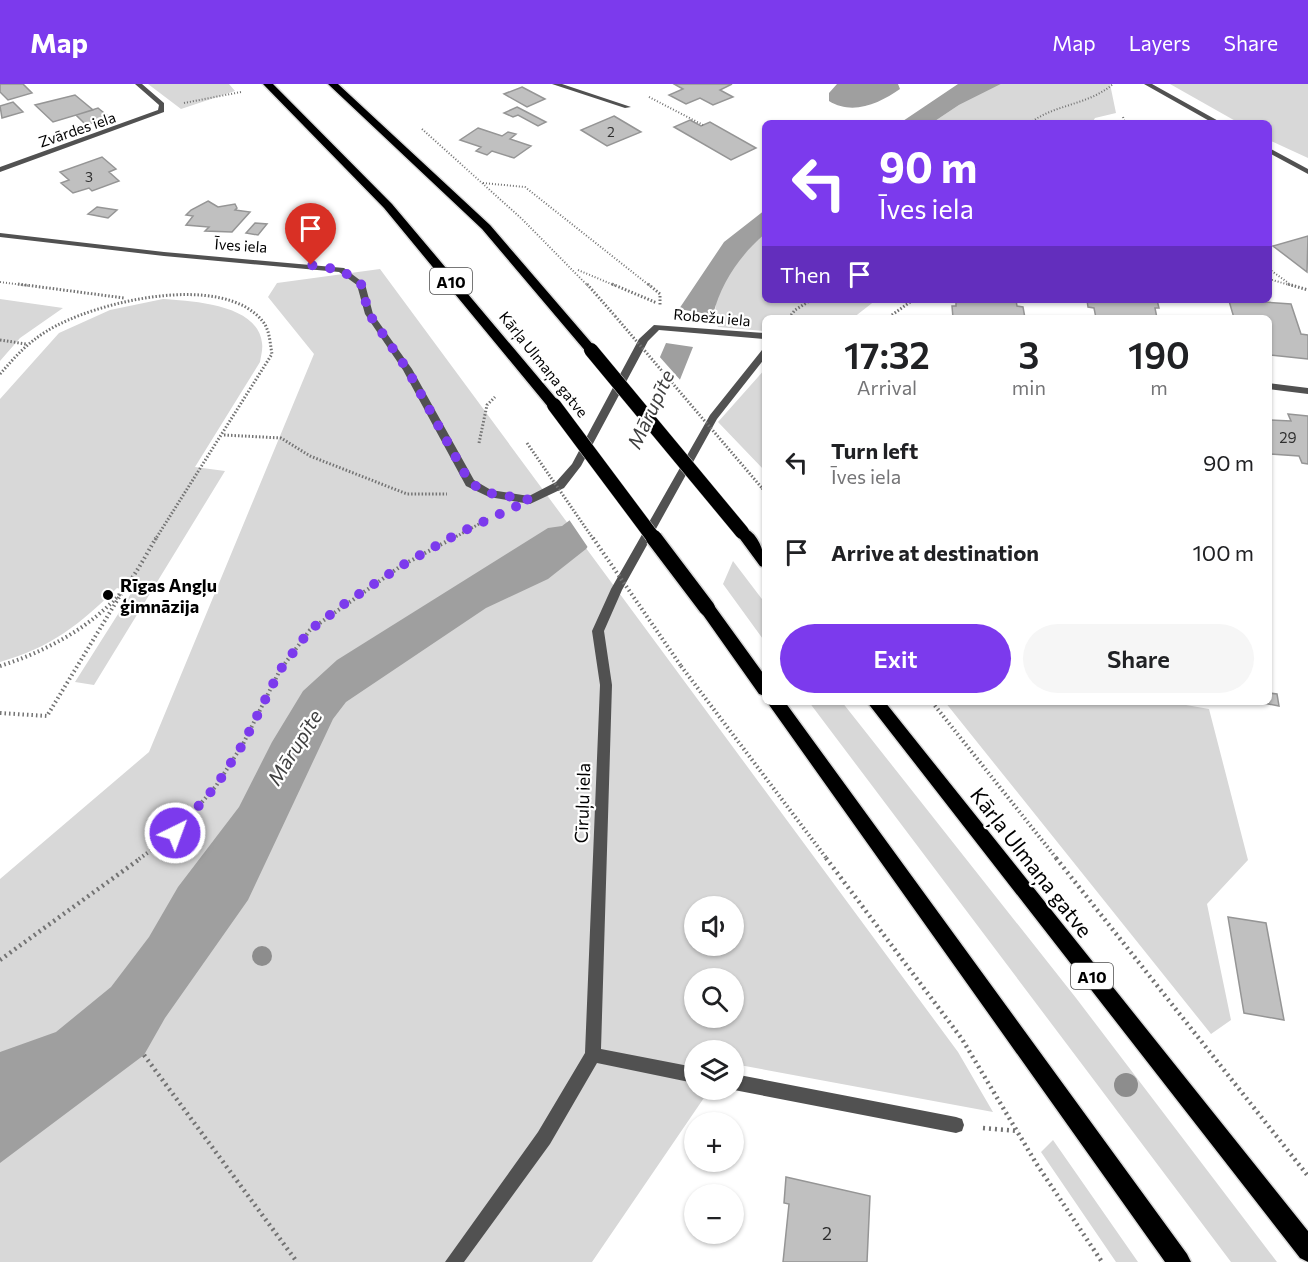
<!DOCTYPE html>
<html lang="en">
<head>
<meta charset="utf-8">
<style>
  :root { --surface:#fff; --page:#f6f6f6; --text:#202124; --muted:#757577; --accent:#7c3aed }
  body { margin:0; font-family:Commissioner,sans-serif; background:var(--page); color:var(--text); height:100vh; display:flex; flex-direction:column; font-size:22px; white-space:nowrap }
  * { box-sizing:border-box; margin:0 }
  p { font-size:20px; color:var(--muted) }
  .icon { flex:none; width:33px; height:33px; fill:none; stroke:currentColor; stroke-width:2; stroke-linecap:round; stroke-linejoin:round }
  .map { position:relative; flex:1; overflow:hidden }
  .panel { position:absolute; left:762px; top:231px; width:510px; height:390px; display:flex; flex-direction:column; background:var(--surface); border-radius:9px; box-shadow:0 2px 4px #0004 }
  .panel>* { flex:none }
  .banner { position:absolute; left:762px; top:36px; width:510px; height:183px; border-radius:9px; box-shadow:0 2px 4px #0004; background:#7c3aed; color:#fff; overflow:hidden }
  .buttons { position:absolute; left:684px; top:812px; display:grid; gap:12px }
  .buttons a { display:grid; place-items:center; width:60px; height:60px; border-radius:50%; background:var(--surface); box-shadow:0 2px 4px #0004; font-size:30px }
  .pin { position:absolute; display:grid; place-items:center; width:51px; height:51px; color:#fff; margin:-62px -26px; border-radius:50% 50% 50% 0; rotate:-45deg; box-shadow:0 0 6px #0007 }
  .pin .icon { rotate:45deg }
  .me { position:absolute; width:66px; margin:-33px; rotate:42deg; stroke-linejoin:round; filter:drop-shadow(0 0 4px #0008) }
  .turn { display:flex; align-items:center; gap:21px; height:126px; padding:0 18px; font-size:27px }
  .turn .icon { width:78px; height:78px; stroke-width:2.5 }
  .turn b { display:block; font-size:42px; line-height:51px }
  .then { display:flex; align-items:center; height:57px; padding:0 18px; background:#0003; gap:12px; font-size:22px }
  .eta { display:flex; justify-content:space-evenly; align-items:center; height:102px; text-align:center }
  .eta b { font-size:36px; font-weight:600; line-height:42px }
  .button { display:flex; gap:12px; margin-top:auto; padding:12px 18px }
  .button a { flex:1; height:69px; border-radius:36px; background:var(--accent); color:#fff; font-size:24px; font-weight:600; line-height:69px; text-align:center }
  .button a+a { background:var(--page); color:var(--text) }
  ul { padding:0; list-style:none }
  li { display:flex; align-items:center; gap:18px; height:90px; padding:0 18px }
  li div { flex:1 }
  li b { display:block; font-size:22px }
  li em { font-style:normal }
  header { display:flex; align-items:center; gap:36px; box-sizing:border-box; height:84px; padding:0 30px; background:var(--accent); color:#fff }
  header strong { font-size:28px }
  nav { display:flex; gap:33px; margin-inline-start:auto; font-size:21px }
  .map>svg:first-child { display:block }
</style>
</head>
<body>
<header>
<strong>Map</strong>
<nav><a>Map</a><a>Layers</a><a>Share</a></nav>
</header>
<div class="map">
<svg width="1308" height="1178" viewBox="0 0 1308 1178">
  <rect width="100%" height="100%" fill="#fff"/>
  <path fill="#d8d8d8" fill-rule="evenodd" d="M148 0H229L235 7 181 25Z
    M1001 0H1110L1116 29 1095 34 1092 39H932L959 21Z
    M1170 0H1308V74L1269 56V39H1239Z
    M765 150V216H876L853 234H765V247L718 243C705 210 741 170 765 150Z
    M380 185 958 968 993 1028 734 980V966H694V1005H710L592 1178H0V795L149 668 314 270 268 213 277 199ZM694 822H734V861H694ZM694 894H734V933H694Z
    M0 215 63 224 20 254 0 277Z
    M163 215C192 217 258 220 262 259 263 265 261 272 260 278L195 383 225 387 94 601 75 598 132 508 117 504C79 541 52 563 0 578V315L59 249 110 226Z
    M765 285 764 385 765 387 718 338Z
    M733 477 765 519V558L723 500Z
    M809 618H842L1076 914 1277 1178H1231Z
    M945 618H1169L1209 625 1248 776 1207 820 1231 936 1211 950Z
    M1053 1056 1138 1178H1116L1041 1068Z"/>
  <path fill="#9f9f9f" d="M837 0H898L900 5C880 19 853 32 829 17V9Z
    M958 0H1001L959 21 932 39H900Z
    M765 126V150C740 171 721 199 713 231L679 225 724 158Z
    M666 259 693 263 673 313 609 434 586 465 548 495 486 524 346 618 333 635 248 816 165 934 144 971 0 1079V968L56 948 111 903 149 853 178 803 239 723 272 658 303 607 337 576 548 444 562 442 574 433 606 399Z"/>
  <path fill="#fff" d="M658 271 682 298 611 436 589 465 568 434 604 397 626 334 639 312Z"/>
  <path fill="#c0c0c0" stroke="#959595" stroke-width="1.5" d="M0 0H23L32 9 8 16 0 8Z
    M674 0H732L720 6 733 13 713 21 700 14 686 20 669 11 683 5Z
    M522 3 545 15 527 23 504 10Z
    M75 11 93 26 53 38 35 21Z
    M13 18 23 28 2 34 0 22Z
    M517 23 546 38 538 42 518 31 513 33 504 29Z
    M98 24 109 33 86 41 76 31Z
    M614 32 641 48 607 62 581 46Z
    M690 36 701 42 710 38 756 64 731 76 674 43Z
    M478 44 502 52 508 48 516 50 510 55 531 62 514 74 492 67 487 71 476 67 481 63 460 56Z
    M102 73 116 85 109 88 119 97 92 107 89 104 73 109 61 99 69 96 60 88Z
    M208 117 218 123 235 120 237 124 235 126 250 128 232 148 205 147 209 143 186 141 193 132 186 131 191 126Z
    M97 123 117 126 108 134 88 130Z
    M255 139 267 140 258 151 246 149Z
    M1308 152 1307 188 1273 162Z
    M956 216H1016L1017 222 1023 223 1025 234H953L952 222H956Z
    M1087 216H1157L1159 224H1155L1157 234H1096L1094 224 1088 223Z
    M1237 216 1291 220 1301 250 1308 251V275L1269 271V234H1234L1229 217Z
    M1288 330 1308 332V380L1302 379 1299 372 1269 370V336L1291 337Z
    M1269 609 1277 610 1279 622 1258 618H1269Z
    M1228 833 1266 839 1284 936 1244 929Z
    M786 1093 870 1112 867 1178H783L789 1120 784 1119Z"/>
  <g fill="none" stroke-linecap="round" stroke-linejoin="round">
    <g stroke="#dbdbdb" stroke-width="3">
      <path id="trunk" d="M263 0H273L392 120 559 318V324H549L384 124Z
        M328 0H338L490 141 595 263V269H587L482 145Z
        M742 443C759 448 765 469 765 484L760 482 735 448Z
        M707 518 713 520 765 592V612L759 610 701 528 699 524Z
        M767 618H785L1187 1170 1191 1178H1165Z
        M867 618H885L1308 1147V1178L1300 1174Z"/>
    </g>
    <path stroke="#737373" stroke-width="2" stroke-dasharray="1 2" stroke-linecap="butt" d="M649 13 703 41
      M184 19 241 8
      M1123 33 1125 39
      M1030 39C1055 20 1089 21 1113 0
      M422 45 522 135 588 202
      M483 99 525 103 650 202
      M1269 185 1287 198
      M578 186 616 202
      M1269 195 1293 202
      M0 198 30 202"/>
    <path stroke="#737373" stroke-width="3" stroke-dasharray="1.5 2" stroke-linecap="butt" d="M18 200 124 214
      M587 200 615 232
      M612 200 657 219
      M648 200 660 210V222
      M1288 200 1308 206
      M889 233 913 216
      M789 234 795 226 811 216
      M0 256 26 260
      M0 290C15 273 27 259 47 247 93 218 225 186 264 239 270 248 270 260 272 270L155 456
      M224 351 281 354 310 372 407 410H447
      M479 359 487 321 495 313
      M762 404 765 408
      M450 456 488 435"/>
    <path stroke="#737373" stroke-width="4" stroke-dasharray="1.5 3" stroke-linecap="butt" d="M0 582C45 568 94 542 124 505 136 490 146 471 156 454
      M681 582 827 775
      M932 618 1057 775
      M0 629 47 632 121 510
      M139 775 175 749 216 702 243 660 280 586 310 546 401 482 453 454"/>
    <path stroke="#737373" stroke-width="4.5" stroke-dasharray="2 4" stroke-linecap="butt" d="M826 774 962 955 1036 1079 1102 1178
      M1056 774 1308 1092
      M0 876 141 774
      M144 971 297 1178
      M983 1044 1019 1047"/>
    <path fill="#515151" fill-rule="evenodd" d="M135 0H142L164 19V28L0 88V83L158 26 159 21Z
      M552 0H562L631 23 625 24Z
      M1144 0H1152L1222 39H1213Z
      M1269 64 1308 85V90L1269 69Z
      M0 149 164 168 344 184 365 200 373 230 412 285 474 396 491 406 529 412 556 398 572 380 639 255 654 241 765 249V255L659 246 648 257 581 382 564 404 530 420 489 413 466 402 403 286 365 230 357 201 339 188 164 172 0 153Z
      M765 265V274L717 335 622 506 604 547 612 601 601 965 694 983V999L597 979 550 1060 464 1178H445L538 1048 585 969 600 601 592 547 611 505 710 331 762 266Z
      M1269 299 1308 304V310L1269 305Z
      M734 990 956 1033 962 1035 964 1041 962 1047 956 1049 734 1006 732 1005Z"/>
    <use href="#trunk" fill="#000" fill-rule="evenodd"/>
    <g stroke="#dbdbdb" stroke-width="15" stroke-linecap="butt">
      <path id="trunk-bridge-far1" d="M591 266 742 448
        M554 321 655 456"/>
    </g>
    <g stroke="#dbdbdb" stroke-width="19" stroke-linecap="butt">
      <path id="trunk-bridge" d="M654 454 707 524"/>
    </g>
    <path stroke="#737373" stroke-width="3" stroke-dasharray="1.5 2" stroke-linecap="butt" d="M615 232 762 404
      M527 359 594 456"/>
    <path stroke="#737373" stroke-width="4" stroke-dasharray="1.5 3" stroke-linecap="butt" d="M593 454 681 582"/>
    <use href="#trunk-bridge-far1" stroke="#000" stroke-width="14"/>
    <use href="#trunk-bridge" stroke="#000" stroke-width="16"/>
  </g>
  <g fill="#8d8d8d">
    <circle cx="262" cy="872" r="10"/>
    <circle cx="1126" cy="1001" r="12"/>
  </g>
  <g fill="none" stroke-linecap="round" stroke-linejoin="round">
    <path stroke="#7c3aed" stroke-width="10" stroke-dasharray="0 18" d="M175 749 216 702 243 660 280 586 310 546 347 518 401 482 457 450 530 416 489 409 470 399 407 285 369 230 361 200 341 186 311 181"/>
  </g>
  <circle fill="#000" stroke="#fff" stroke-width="2" cx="108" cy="511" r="6"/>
  <g text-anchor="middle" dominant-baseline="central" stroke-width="4.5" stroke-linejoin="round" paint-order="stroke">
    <g font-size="14" fill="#303030">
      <text x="611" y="47">2</text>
      <text x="89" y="92">3</text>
    </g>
    <g font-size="15" fill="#000" stroke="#fff">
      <text transform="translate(77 45) rotate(-19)">Zvārdes iela</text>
      <text transform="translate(241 161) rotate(4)">Īves iela</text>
      <text transform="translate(712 233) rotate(5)">Robežu iela</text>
      <text transform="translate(544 280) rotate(51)">Kārļa Ulmaņa gatve</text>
    </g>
    <g font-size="15" fill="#303030">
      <text x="1288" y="353">29</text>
    </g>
    <g fill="#fff" stroke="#4c4c4c" stroke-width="1.5">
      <rect x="430" y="184" width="42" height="26" rx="4.5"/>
      <rect x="1071" y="879" width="42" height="26" rx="4.5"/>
    </g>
    <g font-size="16" font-weight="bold" fill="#000">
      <text x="451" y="197">A10</text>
      <text x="1092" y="892">A10</text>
    </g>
    <g font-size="18" font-weight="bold" fill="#000" stroke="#fff" text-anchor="start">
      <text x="120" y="501">Rīgas Angļu<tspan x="120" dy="21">ģimnāzija</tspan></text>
    </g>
    <g font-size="18" fill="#000" stroke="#fff">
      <text transform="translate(582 719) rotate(-88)">Cīruļu iela</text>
    </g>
    <g font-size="18" fill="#303030">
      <text x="827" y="1149">2</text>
    </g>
    <g font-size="20" font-style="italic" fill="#404040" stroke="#fff">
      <text transform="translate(650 325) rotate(-65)">Mārupīte</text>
      <text transform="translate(294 663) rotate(-58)">Mārupīte</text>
    </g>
    <g font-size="21" fill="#000" stroke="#fff">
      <text transform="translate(1032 778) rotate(52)">Kārļa Ulmaņa gatve</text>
    </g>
  </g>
</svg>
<div class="buttons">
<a><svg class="icon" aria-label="sound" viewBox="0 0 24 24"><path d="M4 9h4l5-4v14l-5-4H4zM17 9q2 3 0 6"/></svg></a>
<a><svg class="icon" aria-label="search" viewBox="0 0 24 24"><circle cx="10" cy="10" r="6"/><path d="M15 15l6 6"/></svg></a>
<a><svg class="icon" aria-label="layers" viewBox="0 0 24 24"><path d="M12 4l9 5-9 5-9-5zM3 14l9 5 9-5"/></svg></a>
<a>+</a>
<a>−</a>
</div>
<div class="pin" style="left:311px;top:181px;background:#d93025"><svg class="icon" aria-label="arrive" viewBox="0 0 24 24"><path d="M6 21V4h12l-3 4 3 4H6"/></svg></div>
<svg class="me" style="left:175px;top:749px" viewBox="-20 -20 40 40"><circle r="17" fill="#7c3aed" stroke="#fff" stroke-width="3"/><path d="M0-11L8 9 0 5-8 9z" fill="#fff"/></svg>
<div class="banner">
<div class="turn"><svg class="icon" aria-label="left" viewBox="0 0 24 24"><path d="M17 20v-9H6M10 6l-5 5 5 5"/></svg><div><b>90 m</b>Īves iela</div></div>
<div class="then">Then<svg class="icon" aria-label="arrive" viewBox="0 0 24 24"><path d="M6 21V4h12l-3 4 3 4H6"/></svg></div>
</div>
<section class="panel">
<div class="eta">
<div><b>17:32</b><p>Arrival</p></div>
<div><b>3</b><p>min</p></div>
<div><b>190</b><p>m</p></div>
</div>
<ul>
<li><svg class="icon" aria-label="left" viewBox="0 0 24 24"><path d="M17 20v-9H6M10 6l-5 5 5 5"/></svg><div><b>Turn left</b><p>Īves iela</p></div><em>90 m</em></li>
<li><svg class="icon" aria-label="arrive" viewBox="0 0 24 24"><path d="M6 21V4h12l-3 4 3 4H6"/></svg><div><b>Arrive at destination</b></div><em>100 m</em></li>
</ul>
<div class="button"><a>Exit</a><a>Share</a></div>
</section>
</div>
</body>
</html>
